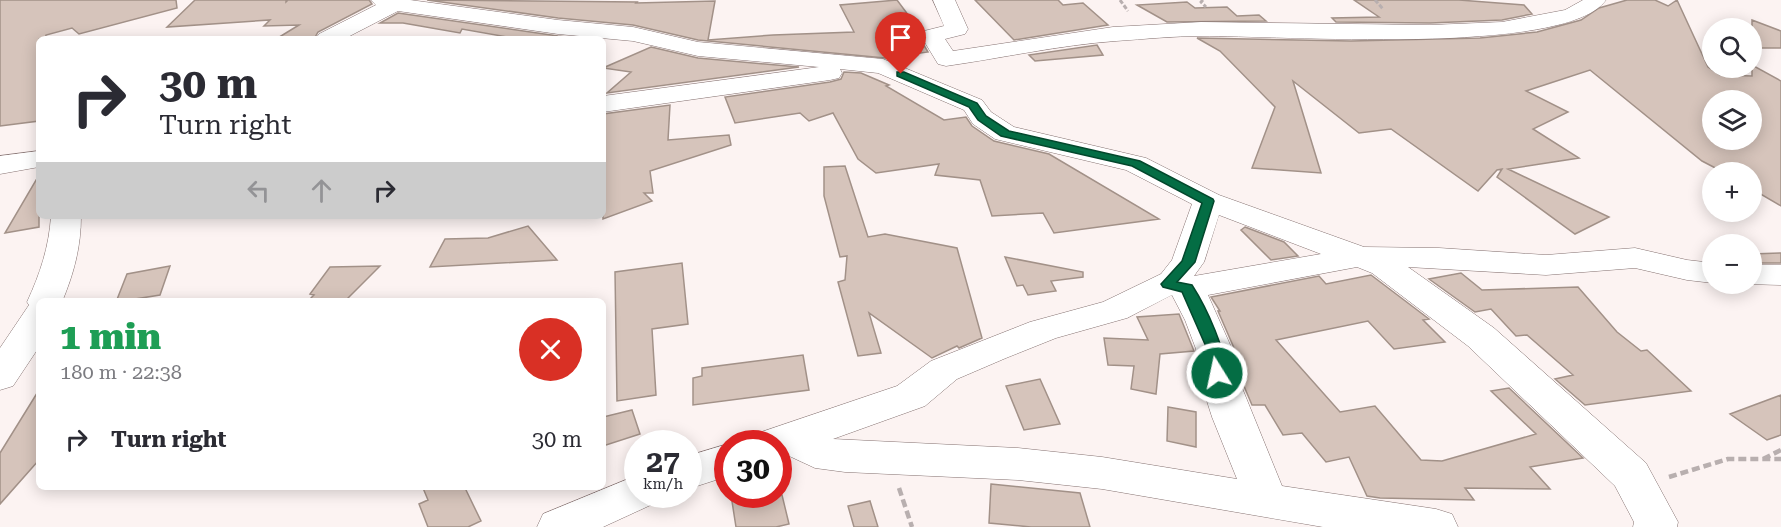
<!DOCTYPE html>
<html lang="en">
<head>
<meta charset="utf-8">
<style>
  :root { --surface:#fff; --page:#f2f2f3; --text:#2b2b33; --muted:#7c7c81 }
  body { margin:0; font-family:"Roboto Serif",serif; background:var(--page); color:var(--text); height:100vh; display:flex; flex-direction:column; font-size:22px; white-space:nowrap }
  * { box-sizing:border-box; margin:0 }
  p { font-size:20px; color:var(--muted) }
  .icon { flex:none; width:33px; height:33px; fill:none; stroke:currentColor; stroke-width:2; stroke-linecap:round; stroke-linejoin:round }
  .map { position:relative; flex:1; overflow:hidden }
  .drawer { position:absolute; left:36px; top:298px; width:570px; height:192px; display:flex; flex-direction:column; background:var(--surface); border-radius:9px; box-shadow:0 3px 15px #0003 }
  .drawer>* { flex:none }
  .guide { position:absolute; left:36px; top:36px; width:570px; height:183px; border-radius:9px; box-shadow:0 3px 15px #0003; background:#fff; color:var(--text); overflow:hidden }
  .tools { position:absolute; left:1702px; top:18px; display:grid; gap:12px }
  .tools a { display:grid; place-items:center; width:60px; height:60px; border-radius:50%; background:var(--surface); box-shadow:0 3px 15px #0003; font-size:30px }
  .speed { position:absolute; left:624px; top:430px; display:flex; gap:12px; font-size:30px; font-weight:700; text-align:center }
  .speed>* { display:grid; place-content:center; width:78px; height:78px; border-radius:50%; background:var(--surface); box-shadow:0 3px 15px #0003; line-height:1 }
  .speed small { font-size:15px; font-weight:400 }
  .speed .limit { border:9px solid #d22; background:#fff; color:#111 }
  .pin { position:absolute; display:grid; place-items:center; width:51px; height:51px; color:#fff; margin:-62px -26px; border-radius:50% 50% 50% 0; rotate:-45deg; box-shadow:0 0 6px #0007 }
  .pin .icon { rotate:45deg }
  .me { position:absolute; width:66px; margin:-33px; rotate:350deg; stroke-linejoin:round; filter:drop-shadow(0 0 4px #0008) }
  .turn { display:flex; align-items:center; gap:21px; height:126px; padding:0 24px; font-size:27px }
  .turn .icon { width:78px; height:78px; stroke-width:2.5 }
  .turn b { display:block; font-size:42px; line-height:51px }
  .lanes { display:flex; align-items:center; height:57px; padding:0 24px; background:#0003; justify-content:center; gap:30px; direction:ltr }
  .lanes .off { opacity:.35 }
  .round { display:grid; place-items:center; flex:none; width:63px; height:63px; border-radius:32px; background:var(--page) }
  .headline { display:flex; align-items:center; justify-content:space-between; height:102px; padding:0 24px }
  h1 { font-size:36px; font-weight:800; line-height:45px; color:#1e9e55 }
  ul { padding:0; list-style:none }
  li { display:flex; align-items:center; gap:18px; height:78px; padding:0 24px }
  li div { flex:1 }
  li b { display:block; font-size:22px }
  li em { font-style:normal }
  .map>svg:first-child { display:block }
</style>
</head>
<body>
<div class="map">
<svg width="1781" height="527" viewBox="0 0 1781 527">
  <rect width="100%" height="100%" fill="#fcf3f2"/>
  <path fill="#d6c4bb" stroke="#a29188" stroke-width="1.5" fill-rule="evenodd" d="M0 0H176L177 8 79 34 72 28 46 35 45 39H39V121L0 126Z
    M195 0H286V2L288 0H369L372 4 318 32 314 39H276L299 25 264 26 270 20 167 27Z
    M427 0 637 2 636 3 715 1 708 40 773 35 854 32 840 5 897 0 921 32 919 37 928 52 885 58 698 40 633 25 558 18Z
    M975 0H1058L1063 5 1083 3 1108 25 1014 40Z
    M1354 0H1459L1524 5 1532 14 1502 20 1430 23 1336 22 1332 18 1379 17Z
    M1627 0H1655L1668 6 1677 0 1708 67 1720 75 1752 76V65L1781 81V206L1752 189V172H1723L1702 161 1590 70 1526 91 1568 112 1533 129 1579 158 1508 169 1609 217 1575 234 1497 177 1502 169 1497 170 1478 191 1391 129 1359 133 1293 81 1321 173 1252 168 1275 107 1220 51 1197 38 1351 41 1480 38 1537 32 1581 20 1599 8ZM1713 100H1752V140H1713Z
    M1187 2 1195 8 1227 7 1237 16 1259 15 1266 21 1167 22 1137 5Z
    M398 13 558 36 587 39H519L462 29 460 33 403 23H380Z
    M1752 20 1781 31V48H1752Z
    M1097 45 1103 55 1035 61 1029 55Z
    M651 47 698 58 799 67 607 93 631 72 603 68Z
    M844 72 861 73 889 85 886 86 944 120 966 117 972 126 994 141 1049 154 1159 219 1054 233 1043 213 992 216 980 180 935 175 939 164 876 173 858 159 833 113 809 121 800 113 735 123 725 97 830 82 841 79Z
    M670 105 668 140 729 135 731 145 650 171 653 193H644L652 201 603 219V114Z
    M845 166 868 237 885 234 957 248 982 338 959 348 957 346 932 358 869 313 881 353 858 356 838 282 845 280 847 256 840 257 824 196V167Z
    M39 175V227L5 233Z
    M528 226 557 260 430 267 445 239 488 238Z
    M1245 227 1284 242 1298 256 1271 260 1241 230Z
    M1781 253V263H1752V254Z
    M1005 257 1083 272V277L1051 281 1056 291 1028 295 1023 285 1017 286Z
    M682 263 688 324 652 329 656 395 617 401 615 272Z
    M170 266 160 295 116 302 127 274Z
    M380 266 344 302H307L314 295 310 294 330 267Z
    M1461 273 1482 290 1578 287 1617 332 1641 351 1647 350 1691 391 1585 405 1555 379 1573 375 1527 335 1516 336 1491 309 1475 312 1429 279Z
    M1371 275 1429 319 1423 320 1445 342 1394 349 1368 321 1276 340 1340 412 1375 406 1421 460 1442 461 1536 434 1491 391 1509 388 1583 458 1530 467 1550 489 1465 488 1474 500 1380 498 1367 496 1349 457 1326 462 1302 433 1283 435 1265 405H1252L1238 372 1234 348 1218 311H1220L1211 297 1319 276 1326 284Z
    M1179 314 1194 351 1160 354 1156 394 1131 389 1134 366 1108 365 1104 338 1148 340 1137 317Z
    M803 355 809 390 693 405V378L702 376V368Z
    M1040 379 1060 424 1024 430 1006 386Z
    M39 390V460L0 504V453Z
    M1781 395V435L1767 440 1730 414Z
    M1168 407 1196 412V447L1167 441Z
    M632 410 640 434 603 446V417Z
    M991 484 1080 493 1090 527H1031L989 523Z
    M423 488H465L481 521 468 527H428L419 504 428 500Z
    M731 495H782L789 524 776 527H736Z
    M870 501 878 527H854L848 506Z"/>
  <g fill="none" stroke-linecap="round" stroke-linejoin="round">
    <g stroke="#857271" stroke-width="1">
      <path id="minor" d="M371 0H410L558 20 633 27 698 42 883 59 982 100 991 112 1014 127 1146 158 1219 195 1364 247 1439 248 1546 255 1635 248 1687 260 1713 263V283L1687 280 1635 268 1546 275 1408 267 1494 328 1646 463 1678 522 1677 527H1633L1634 522 1615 486 1468 346 1372 273 1357 267 1208 295 1232 349 1236 373 1282 486 1436 509 1452 514 1458 527H1323L1102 489 1018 480 845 472 815 468 787 455 778 458V444H752L758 433 897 386 931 361 1030 322 1103 302 1161 274 1172 260 1192 204 1126 170 995 139 973 124 964 110 878 73 840 69 842 73 839 78 830 80 603 112V96L819 67 698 56 633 41 558 34 398 11 344 39H316L319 34 376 5ZM1219 215 1321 254 1194 276 1204 262ZM1172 295 1185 320 1196 349 1198 373 1212 417 1237 479 1102 457 1018 448 833 439 925 406 957 379 1006 358 1056 338 1127 318Z
        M933 0H955L968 29 965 34 945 39 953 51 1113 27 1201 22 1430 25 1502 22 1565 10 1583 0H1606C1566 57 1275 35 1202 36 1174 36 1145 39 1116 41 1060 45 1002 58 946 66L938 64 921 36 924 31 944 26Z
        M39 151V167L0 174V156Z
        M51 216H81C81 247 74 273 62 302H39V347L13 386 0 390V348L29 305 27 302C40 274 49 247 51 216Z
        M1752 265H1781V285L1745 284H1752Z
        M728 444V476L688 489V456Z
        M638 475V495H658L653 504 603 527H537L543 514Z"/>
    </g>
    <path stroke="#b8afaf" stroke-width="3" stroke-dasharray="4.5 2" stroke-linecap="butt" d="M1120 0 1128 11
      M1203 0 1201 2 1206 7
      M1375 0 1383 9"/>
    <path stroke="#b8afaf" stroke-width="4.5" stroke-dasharray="8 4" stroke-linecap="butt" d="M1763 459 1781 450
      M1669 477 1728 459H1781
      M899 488 912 527"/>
    <use href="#minor" fill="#fff" fill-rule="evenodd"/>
  </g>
  <path fill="#046d44" stroke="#03472c" stroke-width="1.5" d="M897 72H904L977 103 986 116 1009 131 1140 161 1213 199 1214 201 1195 262 1177 282 1192 285C1203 302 1232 358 1223 377H1212L1207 349 1182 292 1163 287 1161 284 1182 261 1202 203 1132 166 1001 136 978 120 969 107 897 76Z"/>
</svg>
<div class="tools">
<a><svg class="icon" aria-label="search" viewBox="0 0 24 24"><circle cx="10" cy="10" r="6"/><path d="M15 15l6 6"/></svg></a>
<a><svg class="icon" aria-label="layers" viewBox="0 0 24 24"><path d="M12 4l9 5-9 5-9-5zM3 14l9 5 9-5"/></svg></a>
<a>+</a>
<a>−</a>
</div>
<div class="speed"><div>27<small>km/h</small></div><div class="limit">30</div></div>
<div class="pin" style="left:901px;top:74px;background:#d93025"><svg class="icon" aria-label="arrive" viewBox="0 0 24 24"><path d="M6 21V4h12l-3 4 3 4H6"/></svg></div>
<svg class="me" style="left:1217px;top:373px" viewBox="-20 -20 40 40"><circle r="17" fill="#046d44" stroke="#fff" stroke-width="3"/><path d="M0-11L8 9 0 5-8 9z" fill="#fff"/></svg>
<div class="guide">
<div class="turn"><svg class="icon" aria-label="right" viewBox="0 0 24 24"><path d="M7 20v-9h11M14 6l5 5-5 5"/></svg><div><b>30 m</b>Turn right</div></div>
<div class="lanes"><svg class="icon off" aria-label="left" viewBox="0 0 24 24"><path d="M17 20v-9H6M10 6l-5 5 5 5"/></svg><svg class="icon off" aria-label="ahead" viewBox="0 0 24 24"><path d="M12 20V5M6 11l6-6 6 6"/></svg><svg class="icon" aria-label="right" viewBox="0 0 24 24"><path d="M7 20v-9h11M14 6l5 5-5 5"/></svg></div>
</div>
<section class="drawer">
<div class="headline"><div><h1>1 min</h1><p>180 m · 22:38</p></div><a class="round" style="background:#d93025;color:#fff"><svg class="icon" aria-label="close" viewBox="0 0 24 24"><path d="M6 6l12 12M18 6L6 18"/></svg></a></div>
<ul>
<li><svg class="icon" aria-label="right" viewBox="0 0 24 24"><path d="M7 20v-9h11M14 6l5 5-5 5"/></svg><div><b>Turn right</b></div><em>30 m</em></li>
</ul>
</section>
</div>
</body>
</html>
